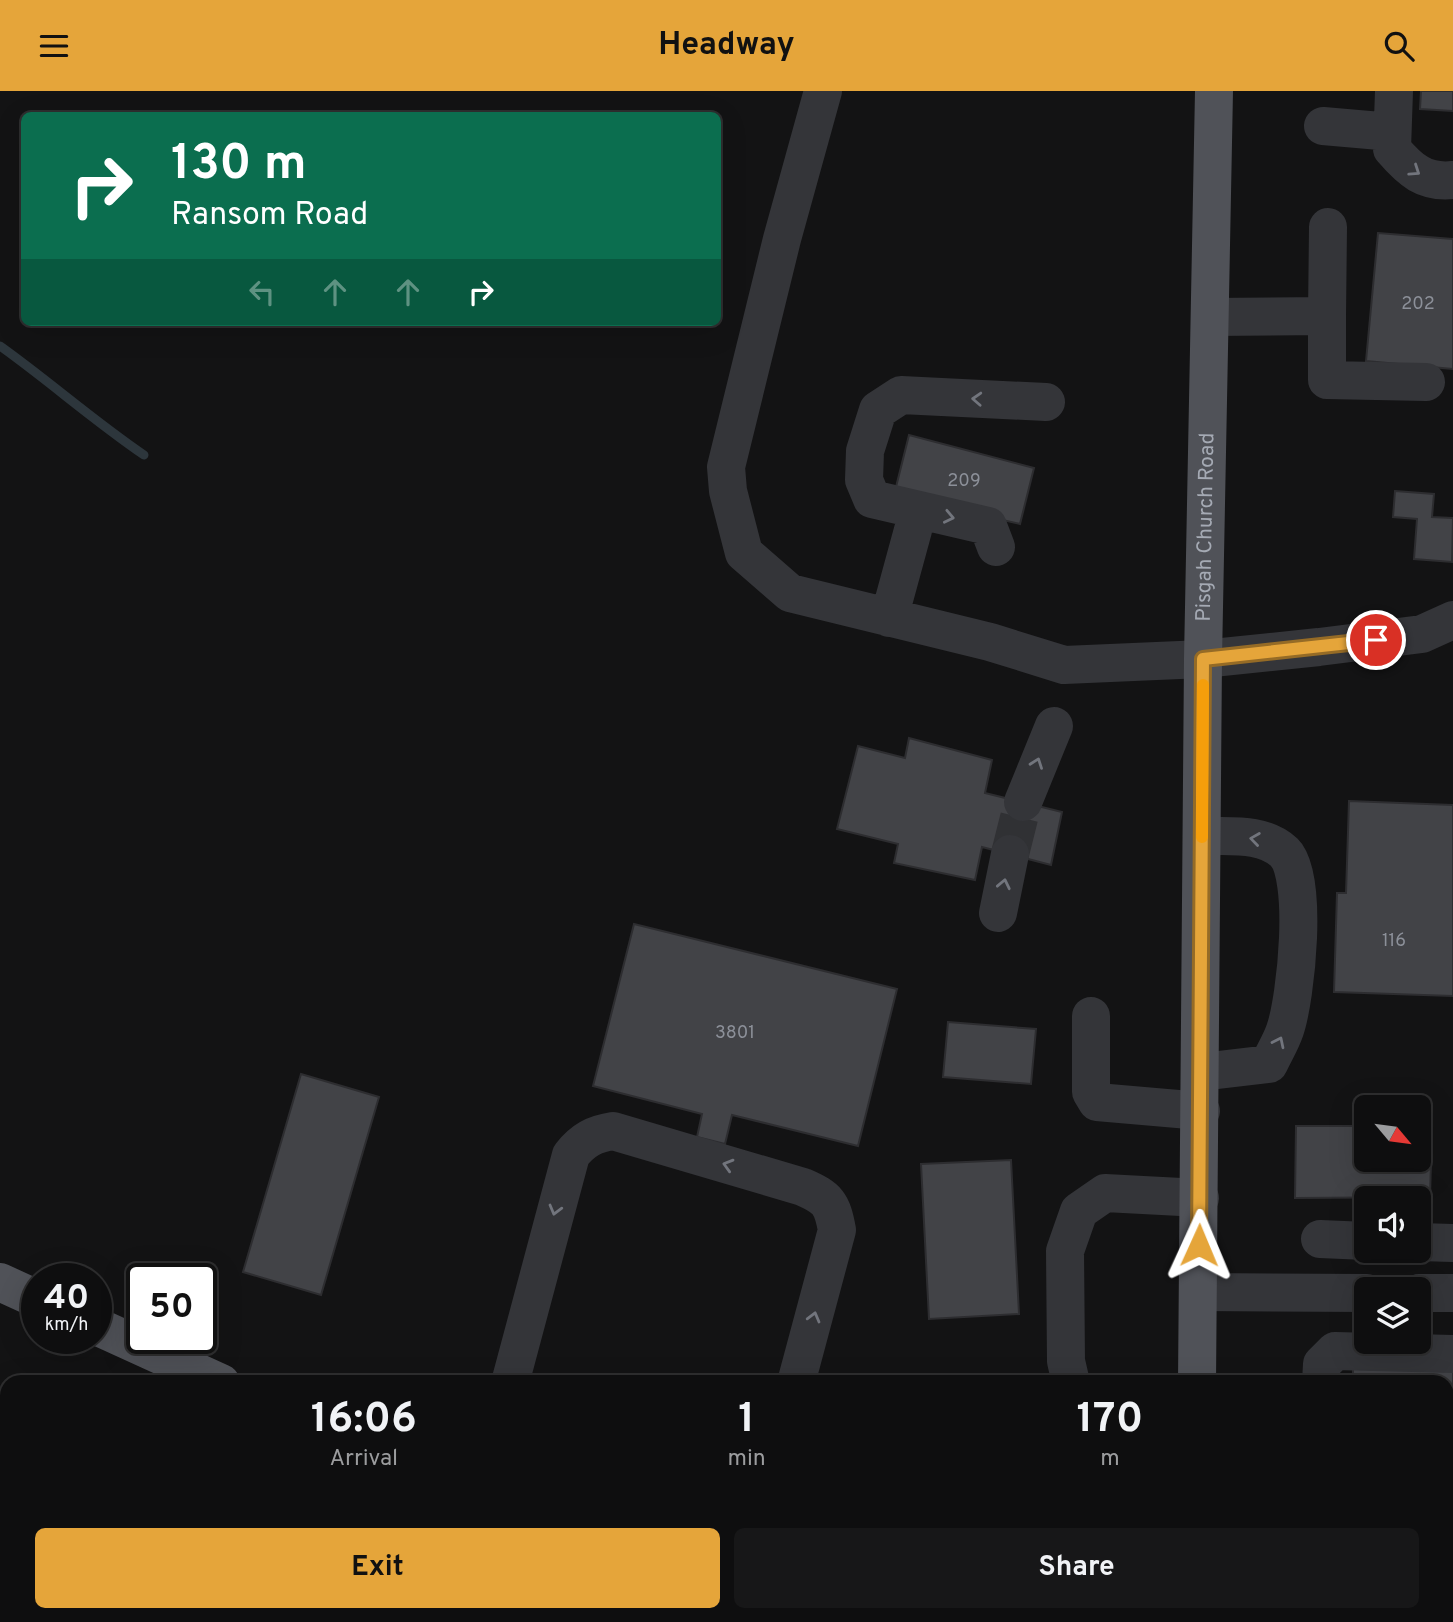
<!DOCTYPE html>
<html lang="en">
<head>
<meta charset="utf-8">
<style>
  :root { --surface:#0e0e0f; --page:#171718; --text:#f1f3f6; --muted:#9b9c9e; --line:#2e2e2f; --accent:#e5a53a }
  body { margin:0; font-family:Overpass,sans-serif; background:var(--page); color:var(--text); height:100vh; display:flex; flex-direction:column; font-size:26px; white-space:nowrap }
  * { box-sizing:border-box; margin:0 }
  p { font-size:23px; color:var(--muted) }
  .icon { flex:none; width:38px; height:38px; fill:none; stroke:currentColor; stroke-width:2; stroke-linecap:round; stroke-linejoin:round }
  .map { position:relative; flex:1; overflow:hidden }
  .drawer { position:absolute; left:0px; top:1284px; width:1454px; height:247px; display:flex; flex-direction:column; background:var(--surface); border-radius:21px 21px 0 0; box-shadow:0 7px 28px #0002,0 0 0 2px var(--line) }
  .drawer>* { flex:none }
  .top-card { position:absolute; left:21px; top:21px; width:700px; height:214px; border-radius:10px; box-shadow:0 7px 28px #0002,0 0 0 2px var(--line); background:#0b6e4f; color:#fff; overflow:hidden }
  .needle { width:46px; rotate:119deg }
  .fabs { position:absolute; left:1354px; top:1004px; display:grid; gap:14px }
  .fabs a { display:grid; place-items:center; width:77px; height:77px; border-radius:10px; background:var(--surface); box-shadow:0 7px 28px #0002,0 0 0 2px var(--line); font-size:35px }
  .speed { position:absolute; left:21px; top:1172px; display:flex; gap:14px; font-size:35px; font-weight:700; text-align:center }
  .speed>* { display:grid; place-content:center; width:91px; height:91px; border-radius:50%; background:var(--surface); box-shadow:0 7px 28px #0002,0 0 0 2px var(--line); line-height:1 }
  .speed small { font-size:18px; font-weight:400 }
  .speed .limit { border:4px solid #111; border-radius:10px; background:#fff; color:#111 }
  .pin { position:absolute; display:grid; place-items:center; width:60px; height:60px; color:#fff; margin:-30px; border:4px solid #fff; border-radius:50%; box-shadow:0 2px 7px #0007 }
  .me { position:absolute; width:77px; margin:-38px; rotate:1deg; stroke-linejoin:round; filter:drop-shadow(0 0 5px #0008) }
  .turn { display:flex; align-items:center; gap:24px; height:147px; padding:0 35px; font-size:32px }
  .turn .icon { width:91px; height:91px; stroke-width:2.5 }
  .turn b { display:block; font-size:49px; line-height:60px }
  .lanes { display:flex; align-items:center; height:66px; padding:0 35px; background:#0003; justify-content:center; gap:35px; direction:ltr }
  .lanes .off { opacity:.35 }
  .eta { display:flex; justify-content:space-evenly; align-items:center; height:119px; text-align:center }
  .eta b { font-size:42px; font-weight:700; line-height:49px }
  .cta { display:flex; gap:14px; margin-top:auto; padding:14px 35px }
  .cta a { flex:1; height:80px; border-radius:10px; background:var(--accent); color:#111; font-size:28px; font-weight:700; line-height:80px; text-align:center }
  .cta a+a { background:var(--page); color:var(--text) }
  header { display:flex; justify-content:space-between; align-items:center; height:91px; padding:0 35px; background:var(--accent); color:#111; font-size:32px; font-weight:700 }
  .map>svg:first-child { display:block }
</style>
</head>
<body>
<header><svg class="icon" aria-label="menu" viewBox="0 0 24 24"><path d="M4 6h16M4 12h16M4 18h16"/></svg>Headway<svg class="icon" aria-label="search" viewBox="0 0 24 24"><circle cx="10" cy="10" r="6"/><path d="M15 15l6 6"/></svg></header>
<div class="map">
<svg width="1453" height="1531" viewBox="0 0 1453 1531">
  <rect width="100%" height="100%" fill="#131314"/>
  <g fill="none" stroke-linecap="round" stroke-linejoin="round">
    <path stroke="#2d363c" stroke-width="9" d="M0 255C49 290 94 330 144 364"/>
  </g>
  <path fill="#424347" stroke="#2d2d30" stroke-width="2" d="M1421 0H1453V20L1420 18Z
    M1378 142 1453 148V278L1366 270Z
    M909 344 1034 377 1020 433 894 404Z
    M1395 400 1434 403 1432 426 1453 427 1452 471 1414 468 1417 428 1393 426Z
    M909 647 992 669 985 702 1062 721 1051 774 982 756 975 789 894 772 898 753 837 738 858 655 905 667Z
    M1349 710 1453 714V905L1334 901 1337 802H1346Z
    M634 833 897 898 858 1055 732 1024 725 1053 697 1046 702 1023 593 995Z
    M948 931 1036 938 1031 993 943 986Z
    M301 983 379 1006 321 1204 243 1181Z
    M1296 1035H1367V1069H1419V1036H1432L1430 1106 1295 1107Z
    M1011 1069 1019 1223 929 1228 921 1073Z
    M1353 1275 1453 1276V1317H1447V1292H1353Z
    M1035 1524H1087V1531H1035Z
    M1378 1524H1444V1531H1378Z"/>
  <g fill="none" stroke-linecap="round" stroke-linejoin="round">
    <path stroke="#303134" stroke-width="38" stroke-dasharray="38 19" stroke-linecap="butt" d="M1010 763 1023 711"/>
    <path stroke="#343539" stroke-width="38" d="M823 0 782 148 726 376 728 400 744 462 790 502 990 551 1064 574 1203 568 1319 556 1422 543 1453 529
      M1394 0 1392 58C1410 79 1424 92 1453 89
      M1323 35 1392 41
      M1327 225 1328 136
      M1210 226 1327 225V289L1426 291
      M996 456 988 435 872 408 864 389 865 360 878 319 901 304 1046 311
      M889 527 913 439
      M1023 711 1054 635
      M998 822 1010 763
      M1091 925V1001L1097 1011 1201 1020
      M1201 981 1269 973C1274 962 1281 951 1285 939 1296 907 1309 785 1284 761 1262 741 1230 746 1202 745
      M1320 1148 1367 1150
      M1419 1151 1453 1152
      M1199 1201 1367 1202
      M1419 1202H1453
      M510 1292 571 1064C583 1049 594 1043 613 1040L803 1096C828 1107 832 1112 837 1139L796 1292
      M1071 1292 1066 1270 1065 1160 1079 1120 1105 1102 1200 1107
      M1321 1292 1322 1273 1335 1260 1453 1263
      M1447 1354H1453
      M1447 1471 1453 1473
      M1111 1524V1531
      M189 1531 192 1524
      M792 1531 794 1524
      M881 1531 884 1524
      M1332 1531V1524"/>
    <g stroke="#505258" stroke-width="38">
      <path d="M0 1191 37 1208"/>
      <path d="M96 1235 221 1292"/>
      <path id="s1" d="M1197 1292 1203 568 1214 0"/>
      <path d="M726 1524 740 1531"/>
      <path d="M1194 1531V1524"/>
    </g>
  </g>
  <defs><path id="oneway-chevron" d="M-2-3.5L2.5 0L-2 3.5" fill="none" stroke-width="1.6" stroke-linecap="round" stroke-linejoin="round" transform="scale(1.75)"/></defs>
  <g stroke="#72757d">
    <use href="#oneway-chevron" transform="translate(1415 80) rotate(34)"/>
    <use href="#oneway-chevron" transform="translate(977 308) rotate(-177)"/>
    <use href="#oneway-chevron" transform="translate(949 426) rotate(12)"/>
    <use href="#oneway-chevron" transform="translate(1037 672) rotate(-70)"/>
    <use href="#oneway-chevron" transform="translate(1255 748) rotate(-172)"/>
    <use href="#oneway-chevron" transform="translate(1004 793) rotate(-78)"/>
    <use href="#oneway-chevron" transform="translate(1279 951) rotate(-64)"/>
    <use href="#oneway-chevron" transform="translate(728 1074) rotate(-164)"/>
    <use href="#oneway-chevron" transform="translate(555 1119) rotate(105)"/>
    <use href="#oneway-chevron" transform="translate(814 1226) rotate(-75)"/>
  </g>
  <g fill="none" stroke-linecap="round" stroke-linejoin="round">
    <g stroke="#956b26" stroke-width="18">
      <path id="route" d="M1199 1154 1203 568 1376 549"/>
    </g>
    <use href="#route" stroke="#e5a53a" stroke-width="12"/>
    <path stroke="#f59e0b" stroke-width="12" d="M1202 746 1203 594"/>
  </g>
  <g text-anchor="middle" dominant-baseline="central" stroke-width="7" stroke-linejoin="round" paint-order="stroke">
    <g font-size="18" fill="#8c9099">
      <text x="1418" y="213">202</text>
      <text x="964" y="390">209</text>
      <text x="1394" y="850">116</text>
      <text x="735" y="942">3801</text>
    </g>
    <g font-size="21" fill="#a5aab4" stroke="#0e0e0f">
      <text stroke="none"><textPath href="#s1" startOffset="856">Pisgah Church Road</textPath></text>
    </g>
  </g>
</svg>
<div class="fabs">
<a><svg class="needle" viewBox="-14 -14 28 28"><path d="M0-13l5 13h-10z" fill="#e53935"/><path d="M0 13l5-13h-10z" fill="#9b9c9e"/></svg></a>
<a><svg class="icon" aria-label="sound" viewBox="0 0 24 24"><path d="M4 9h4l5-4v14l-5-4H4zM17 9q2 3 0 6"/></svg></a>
<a><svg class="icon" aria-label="layers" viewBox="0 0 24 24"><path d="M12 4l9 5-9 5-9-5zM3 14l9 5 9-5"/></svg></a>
</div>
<div class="speed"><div>40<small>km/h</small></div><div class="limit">50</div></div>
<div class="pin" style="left:1376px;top:549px;background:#d93025"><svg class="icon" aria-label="arrive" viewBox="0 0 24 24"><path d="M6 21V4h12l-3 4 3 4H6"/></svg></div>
<svg class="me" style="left:1199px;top:1154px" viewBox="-20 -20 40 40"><path d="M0-17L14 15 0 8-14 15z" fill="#e5a53a" stroke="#fff" stroke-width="4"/></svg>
<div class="top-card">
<div class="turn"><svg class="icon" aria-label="right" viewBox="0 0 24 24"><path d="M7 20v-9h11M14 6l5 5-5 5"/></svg><div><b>130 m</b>Ransom Road</div></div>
<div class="lanes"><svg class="icon off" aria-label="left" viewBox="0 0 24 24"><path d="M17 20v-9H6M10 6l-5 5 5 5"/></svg><svg class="icon off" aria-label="ahead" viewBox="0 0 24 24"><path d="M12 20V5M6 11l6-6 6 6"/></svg><svg class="icon off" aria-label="ahead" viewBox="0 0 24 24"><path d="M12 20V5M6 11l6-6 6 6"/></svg><svg class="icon" aria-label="right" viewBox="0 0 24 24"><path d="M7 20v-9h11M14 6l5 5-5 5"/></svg></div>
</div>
<section class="drawer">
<div class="eta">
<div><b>16:06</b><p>Arrival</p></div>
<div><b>1</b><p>min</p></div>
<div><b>170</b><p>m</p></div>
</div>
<div class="cta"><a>Exit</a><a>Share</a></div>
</section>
</div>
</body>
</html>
